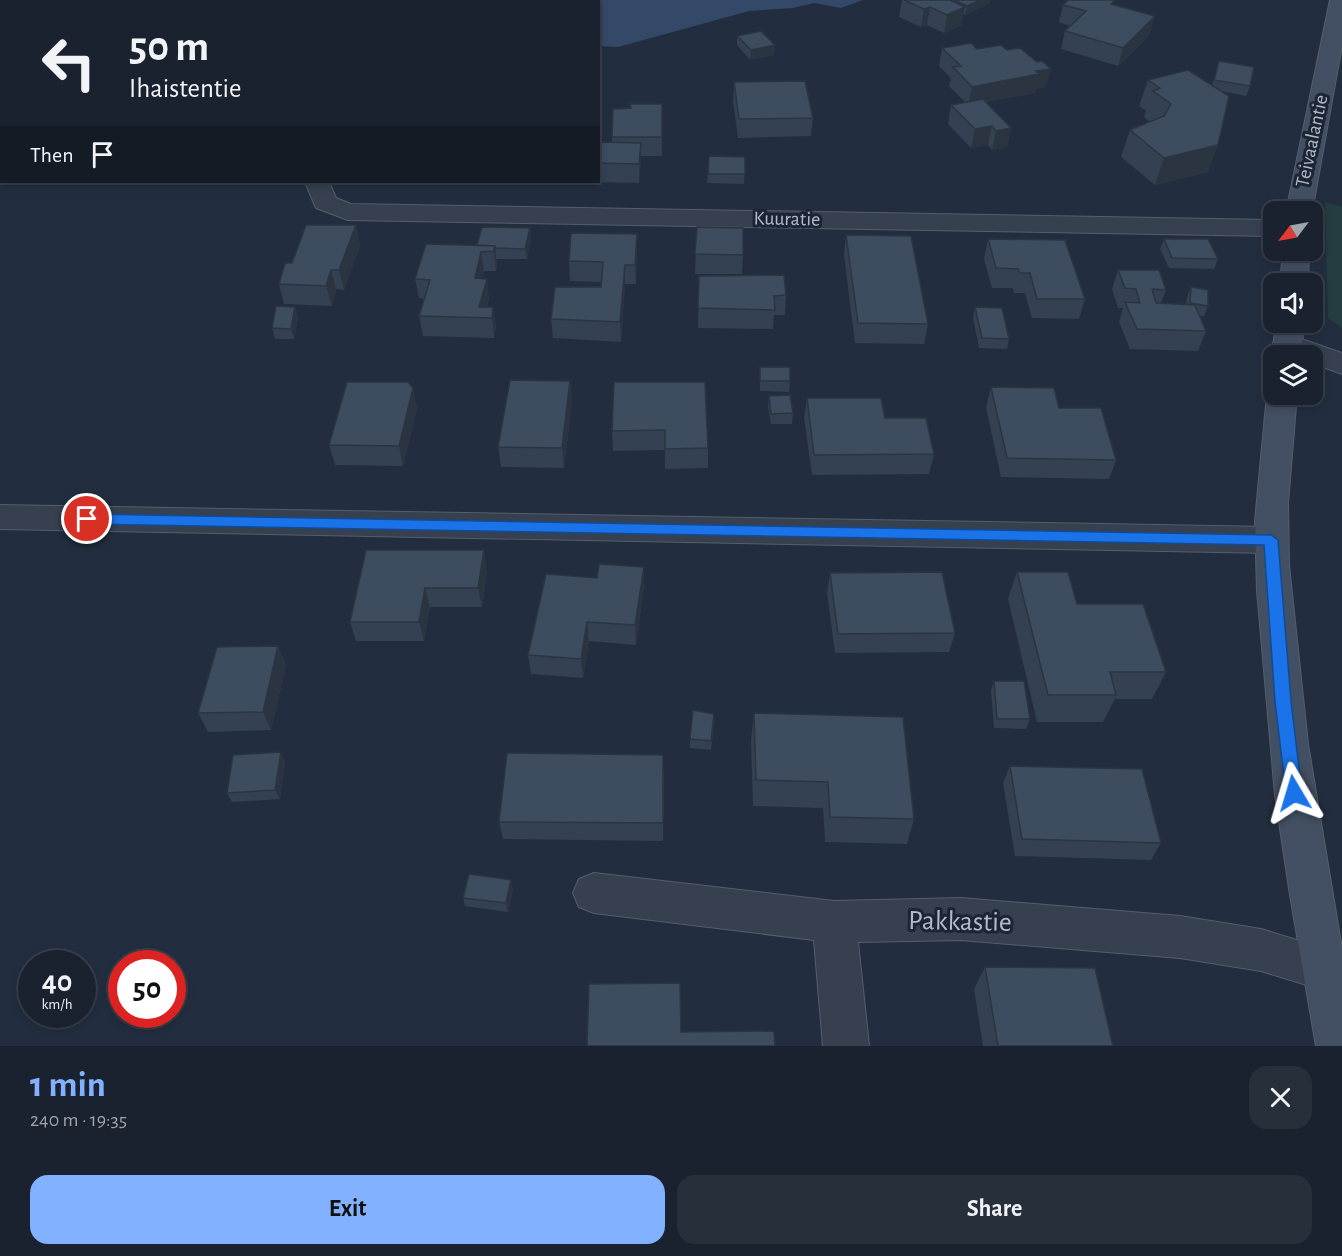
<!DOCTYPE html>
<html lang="en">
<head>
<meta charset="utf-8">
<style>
  :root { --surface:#1a222f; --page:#272f3b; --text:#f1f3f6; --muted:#9fa4aa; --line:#383f4b; --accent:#82b1ff }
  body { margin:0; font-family:"Alegreya Sans",sans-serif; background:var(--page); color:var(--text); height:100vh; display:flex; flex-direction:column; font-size:22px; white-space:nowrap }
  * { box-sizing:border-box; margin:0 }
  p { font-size:20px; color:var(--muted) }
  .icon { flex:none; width:33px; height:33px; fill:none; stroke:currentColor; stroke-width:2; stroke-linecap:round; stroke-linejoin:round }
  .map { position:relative; height:1046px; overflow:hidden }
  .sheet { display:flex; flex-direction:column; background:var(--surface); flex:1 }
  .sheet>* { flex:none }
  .top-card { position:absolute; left:0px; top:0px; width:600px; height:183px; box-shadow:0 3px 9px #0003,0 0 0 2px var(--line); background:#1a222f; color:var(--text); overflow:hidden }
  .needle { width:39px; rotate:238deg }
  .buttons { position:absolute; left:1263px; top:201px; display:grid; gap:12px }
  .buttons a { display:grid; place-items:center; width:60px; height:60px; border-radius:12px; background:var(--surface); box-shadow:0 3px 9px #0003,0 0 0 2px var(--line); font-size:30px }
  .speed { position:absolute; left:18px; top:950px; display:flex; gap:12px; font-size:30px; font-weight:700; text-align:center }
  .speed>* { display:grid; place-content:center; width:78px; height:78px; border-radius:50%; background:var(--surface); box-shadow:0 3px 9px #0003,0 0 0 2px var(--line); line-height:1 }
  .speed small { font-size:15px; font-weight:400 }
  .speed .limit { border:9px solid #d22; background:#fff; color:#111 }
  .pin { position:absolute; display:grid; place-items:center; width:51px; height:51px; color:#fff; margin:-26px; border:3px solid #fff; border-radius:50%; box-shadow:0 2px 6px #0007 }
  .me { position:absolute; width:66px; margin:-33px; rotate:353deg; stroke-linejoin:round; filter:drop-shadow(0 0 4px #0008) }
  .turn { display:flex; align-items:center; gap:21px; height:126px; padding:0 30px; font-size:27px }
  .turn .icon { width:78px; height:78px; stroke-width:2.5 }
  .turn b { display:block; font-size:42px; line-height:51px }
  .then { display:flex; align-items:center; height:57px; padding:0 30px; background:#0003; gap:12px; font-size:22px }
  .round { display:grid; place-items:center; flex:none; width:63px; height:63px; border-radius:18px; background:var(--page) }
  .headline { display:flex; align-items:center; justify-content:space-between; height:102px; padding:0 30px }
  h1 { font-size:36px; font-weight:700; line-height:45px; color:var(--accent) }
  .primary-button { display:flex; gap:12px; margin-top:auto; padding:12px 30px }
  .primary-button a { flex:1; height:69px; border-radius:18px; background:var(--accent); color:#111; font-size:24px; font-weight:700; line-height:69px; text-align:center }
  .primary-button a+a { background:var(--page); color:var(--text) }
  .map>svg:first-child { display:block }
</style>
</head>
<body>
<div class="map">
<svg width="1342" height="1046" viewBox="0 0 1342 1046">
  <rect width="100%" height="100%" fill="#222e3f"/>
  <path fill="#243d40" d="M1325 202 1342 207V328L1328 318Z"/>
  <path fill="#344968" d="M312 0H863L841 8 814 3 793 8 749 11 618 47 599 46 598 2Z"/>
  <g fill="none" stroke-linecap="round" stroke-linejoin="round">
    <g stroke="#545e6d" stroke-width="2">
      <path id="minor" d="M305 182H329L336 198 351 204 1274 220V236L348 220 316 208Z
        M1287 334 1342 353V374L1312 363V356C1298 356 1281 357 1273 343L1277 336Z
        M0 505 1271 527 1283 531 1288 540 1283 549 1271 553 0 529Z
        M594 873 834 901 961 898 1180 916 1261 929 1339 953C1342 964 1342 972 1339 983L1323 990 1261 971 1180 958 961 940 858 942 869 1046H823L814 940 594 913 579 907 573 893 579 879Z"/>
    </g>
    <g stroke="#545e6d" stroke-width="2">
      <path id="secondary" d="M1330 0H1342V45L1312 212H1286Z
        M1283 250H1309L1308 284H1280Z
        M1276 322H1304L1301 356H1274V359L1272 356Z
        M1274 386V394H1297L1288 503 1289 565 1308 744 1342 949V1046H1316L1290 895 1275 795 1257 591 1255 521 1267 394Z"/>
    </g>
    <use href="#minor" fill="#36404f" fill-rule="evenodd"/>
    <use href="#secondary" fill="#434f62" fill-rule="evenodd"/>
  </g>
  <path fill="#344152" d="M902 0H990L989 4 965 15 963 14 961 25 944 33 927 25 921 27 899 17Z
    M1063 5H1114L1155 16 1149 35 1118 66 1061 49 1065 31 1070 26 1059 22Z
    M737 36 774 55 750 60 737 45Z
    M942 48 977 49 1046 87 1036 89 1035 93 985 102 1011 128 1007 147 992 150 988 145 971 148 948 124 951 105 966 103 949 86 951 78 939 66Z
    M1219 61 1250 86 1246 96 1221 91 1208 172 1155 185 1121 157 1130 130 1150 122 1144 117 1146 111 1139 106 1148 80 1212 85Z
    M0 76H2V109H0Z
    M734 82 813 118 811 136 738 138 733 101Z
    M662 104V156H641L639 183 587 182H598V142L612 143V137L631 108Z
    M709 156 745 157 744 184 707 183Z
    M697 227 743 255 742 274H695Z
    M846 235 928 324 924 344 855 343 844 255Z
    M531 238 527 259H496L497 265 496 271H484L482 278 489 298 487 307H493L496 327 494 338 423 336 419 316 424 299 419 298 415 279 477 245Z
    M988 239 1085 299 1079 319 1032 318 1025 293H1014L1013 288H992L984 259Z
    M1164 239 1218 259 1214 269 1169 268 1160 249Z
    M360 245 344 290 336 289 332 306 284 304 279 284 292 263Z
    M637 253 636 284H625L621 342 553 338 551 319 601 287V282L570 281 569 261Z
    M1118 270 1166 290 1161 303 1186 304 1187 297 1191 287 1208 306 1204 316H1200L1206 331 1198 351 1130 349 1119 322 1123 308H1118L1112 289Z
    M699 276 786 295 785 315H774L773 329 698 328Z
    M295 307 298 317 294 339H275L272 328Z
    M975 307 1009 339 1007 349 979 348 973 317Z
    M760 367 790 381 789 392 760 391Z
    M570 381 572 401 564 468 501 467 498 447Z
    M614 382 708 448V468L665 469V450L613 451 612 431Z
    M991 387 1059 408 1116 460 1109 479 1001 477 986 407Z
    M769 396 793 413 792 424H771L768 406Z
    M807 398 885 418 934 454 929 474 812 475 804 418Z
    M417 408 403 466 335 465 329 445Z
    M366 550 487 570 482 607H430L424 641H356L350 622Z
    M644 567V586L636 645 589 641 583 678 531 674 528 655 597 578Z
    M1017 572 1077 604 1166 672 1152 699H1115L1103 722H1037L1008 599Z
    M830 573 955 633 949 652 835 653 827 593Z
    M278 646 286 665 271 730 208 732 198 713Z
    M994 681 1030 719 1026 729 994 728 991 690Z
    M754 713 914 819 907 844 825 842 823 808 753 806 751 740Z
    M714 723 711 750 690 748V739Z
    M285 761 280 799 232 802 227 793Z
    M1010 766 1161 843 1151 860 1015 856 1003 783Z
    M664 773 663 841 503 839 499 822Z
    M513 889 508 912 465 906 463 898Z
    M985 967 1113 1046H983L974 989Z"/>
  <path fill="#2b3542" d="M980 0H990L989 4 965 15 967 6Z
    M930 7 927 25 921 27 924 9Z
    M965 7 961 25 944 33 947 15Z
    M1155 16 1149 35 1118 66 1123 48Z
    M775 45 774 55 750 60 751 50Z
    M1051 69 1046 87 1036 89 1035 93 968 105 972 87Z
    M992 126 988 145 971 148 975 129Z
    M1011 128 1007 147 992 150 996 131Z
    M641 143V162L639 183V164Z
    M1218 145 1208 172 1155 185 1164 158Z
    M356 225 360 245 344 290 339 270Z
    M530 228 531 238 527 259 525 249Z
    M637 234V253L636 284 635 265Z
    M495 246 497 265 496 271 494 251Z
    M481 252 484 271 478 297 475 278Z
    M625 265V284L621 342 620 322Z
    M331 270 336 289 332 306 326 286Z
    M487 279 489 298 485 318 479 307Z
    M295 307 298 317 294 339 291 329Z
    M493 307 496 327 494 338 492 318Z
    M570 381 572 401 564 468 562 448Z
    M413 388 417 408 403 466 399 446Z
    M484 550 487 570 482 607 478 588Z
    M644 567V586L636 645 635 625Z
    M425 588 430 607 424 641 419 622Z
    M587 622 589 641 583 678 581 659Z
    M278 646 286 665 271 730 263 712Z
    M281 752 285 761 280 799 275 790Z
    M511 880 513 889 508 912 506 903Z"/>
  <path fill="#3d4c5f" stroke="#2b3542" stroke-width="1.5" d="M904 0H950L965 7 947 15 930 7 924 9Z
    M954 0H980L967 6Z
    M1068 0H1115L1111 4 1155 16 1123 48 1065 31 1086 11 1063 5Z
    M761 31 775 45 751 50 737 36Z
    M971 43 977 49 1001 45 1007 50 1020 48 1037 62 1042 61 1051 69 1036 71 1039 74 972 87 953 67 961 66 942 48Z
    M1219 61 1254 67 1250 86 1214 80Z
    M1188 70 1229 96 1218 145 1164 158 1130 130 1164 116 1171 104 1153 91 1160 88 1148 80Z
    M0 76H2V99H0Z
    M805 81 813 118 739 119 734 82Z
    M983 99 1011 128 996 131 992 126 975 129 951 105Z
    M630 104H662V137H612L613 109 631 108Z
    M598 142 641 143 639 164 598 163Z
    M709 156 745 157V174H708Z
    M306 225H356L339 270H331L326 286 279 284 285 263H292Z
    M482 227 530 228 525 249 495 248V246L477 245Z
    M697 227 743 228V255L695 254Z
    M571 233 637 234 635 265H625L620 322 551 319 555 287H601L603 262 569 261Z
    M846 235 911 236 928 324 858 323Z
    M988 239 1065 240 1085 299H1037L1030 273H1020L1018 269 996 268Z
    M1164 239H1208L1218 259 1172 258Z
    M426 244 495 246 494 251 481 252 475 278 487 279 479 307H493L492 318 419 316 430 280 415 279Z
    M1118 270H1159L1166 290 1152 289 1156 303 1195 305 1206 331 1137 329 1125 302 1140 303 1136 289 1125 288Z
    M784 275 786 295 774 296 775 310 698 308 699 276Z
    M1191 287 1208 290V306L1190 303Z
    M276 306 295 307 291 329 272 328Z
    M975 307 1002 308 1009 339 982 338Z
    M760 367H790V381H760Z
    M510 380 570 381 562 448 498 447Z
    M347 382H408L413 388 399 446 329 445Z
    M614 382H705L708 448 665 449V430L612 431Z
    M991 387 1054 388 1059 408H1101L1116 460 1007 458Z
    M790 395 793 413 771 414 769 396Z
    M807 398H881L885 418H926L934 454 814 455Z
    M366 550H484L478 588H425L419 622H350Z
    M599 564 644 567 635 625 587 622 581 659 528 655 546 574 597 578Z
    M942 572 955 633 838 634 830 573Z
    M1017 572H1068L1077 604H1143L1166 672H1110L1116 695H1048Z
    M278 646 263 712 198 713 217 647Z
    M994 681H1024L1030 719H997Z
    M693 710 714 714 711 741 690 739Z
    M754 713 903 717 914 819 830 817 828 782 756 780Z
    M281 752 275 790 227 793 233 755Z
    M507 753 663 755V823L499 822Z
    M1010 766 1142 769 1161 843 1022 839Z
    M469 874 511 880 506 903 463 898Z
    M985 967 1095 968 1113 1046H998Z
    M680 983 681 1032 774 1031 775 1046H587L589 984Z"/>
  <path fill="#1a73e8" stroke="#114b97" stroke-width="1.5" d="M87 514 1271 535 1278 540 1291 701 1302 793 1300 799 1294 801 1288 799 1286 793 1275 701 1264 545 87 524 80 519Z"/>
  <g text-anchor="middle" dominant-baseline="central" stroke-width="6" stroke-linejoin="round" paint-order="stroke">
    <g font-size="20" fill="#b2bbca" stroke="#1b2534">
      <text transform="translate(1312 141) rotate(-78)">Teivaalantie</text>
      <text transform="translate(787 219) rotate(1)">Kuuratie</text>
    </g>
    <g font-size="28" fill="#b2bbca" stroke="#1b2534">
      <text transform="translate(960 922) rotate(1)">Pakkastie</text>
    </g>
  </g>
</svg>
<div class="buttons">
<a><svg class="needle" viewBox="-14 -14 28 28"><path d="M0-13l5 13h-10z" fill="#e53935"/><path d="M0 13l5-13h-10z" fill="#9fa4aa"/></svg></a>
<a><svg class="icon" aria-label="sound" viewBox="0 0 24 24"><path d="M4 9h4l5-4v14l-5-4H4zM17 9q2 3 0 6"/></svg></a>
<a><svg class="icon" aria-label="layers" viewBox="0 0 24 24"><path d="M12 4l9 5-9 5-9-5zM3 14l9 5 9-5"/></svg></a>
</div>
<div class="speed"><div>40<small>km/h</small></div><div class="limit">50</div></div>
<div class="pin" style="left:87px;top:519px;background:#d93025"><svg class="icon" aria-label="arrive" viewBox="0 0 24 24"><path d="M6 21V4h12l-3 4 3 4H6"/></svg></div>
<svg class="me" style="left:1294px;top:793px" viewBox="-20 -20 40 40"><path d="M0-17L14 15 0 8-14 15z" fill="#1a73e8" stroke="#fff" stroke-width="4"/></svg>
<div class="top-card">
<div class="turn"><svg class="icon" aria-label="left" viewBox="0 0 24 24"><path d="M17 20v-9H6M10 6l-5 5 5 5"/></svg><div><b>50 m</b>Ihaistentie</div></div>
<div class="then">Then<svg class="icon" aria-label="arrive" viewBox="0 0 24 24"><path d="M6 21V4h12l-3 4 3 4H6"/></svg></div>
</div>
</div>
<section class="sheet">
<div class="headline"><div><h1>1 min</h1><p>240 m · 19:35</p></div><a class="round"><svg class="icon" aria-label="close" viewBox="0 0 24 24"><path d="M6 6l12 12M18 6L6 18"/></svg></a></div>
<div class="primary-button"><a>Exit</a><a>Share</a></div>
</section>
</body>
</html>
